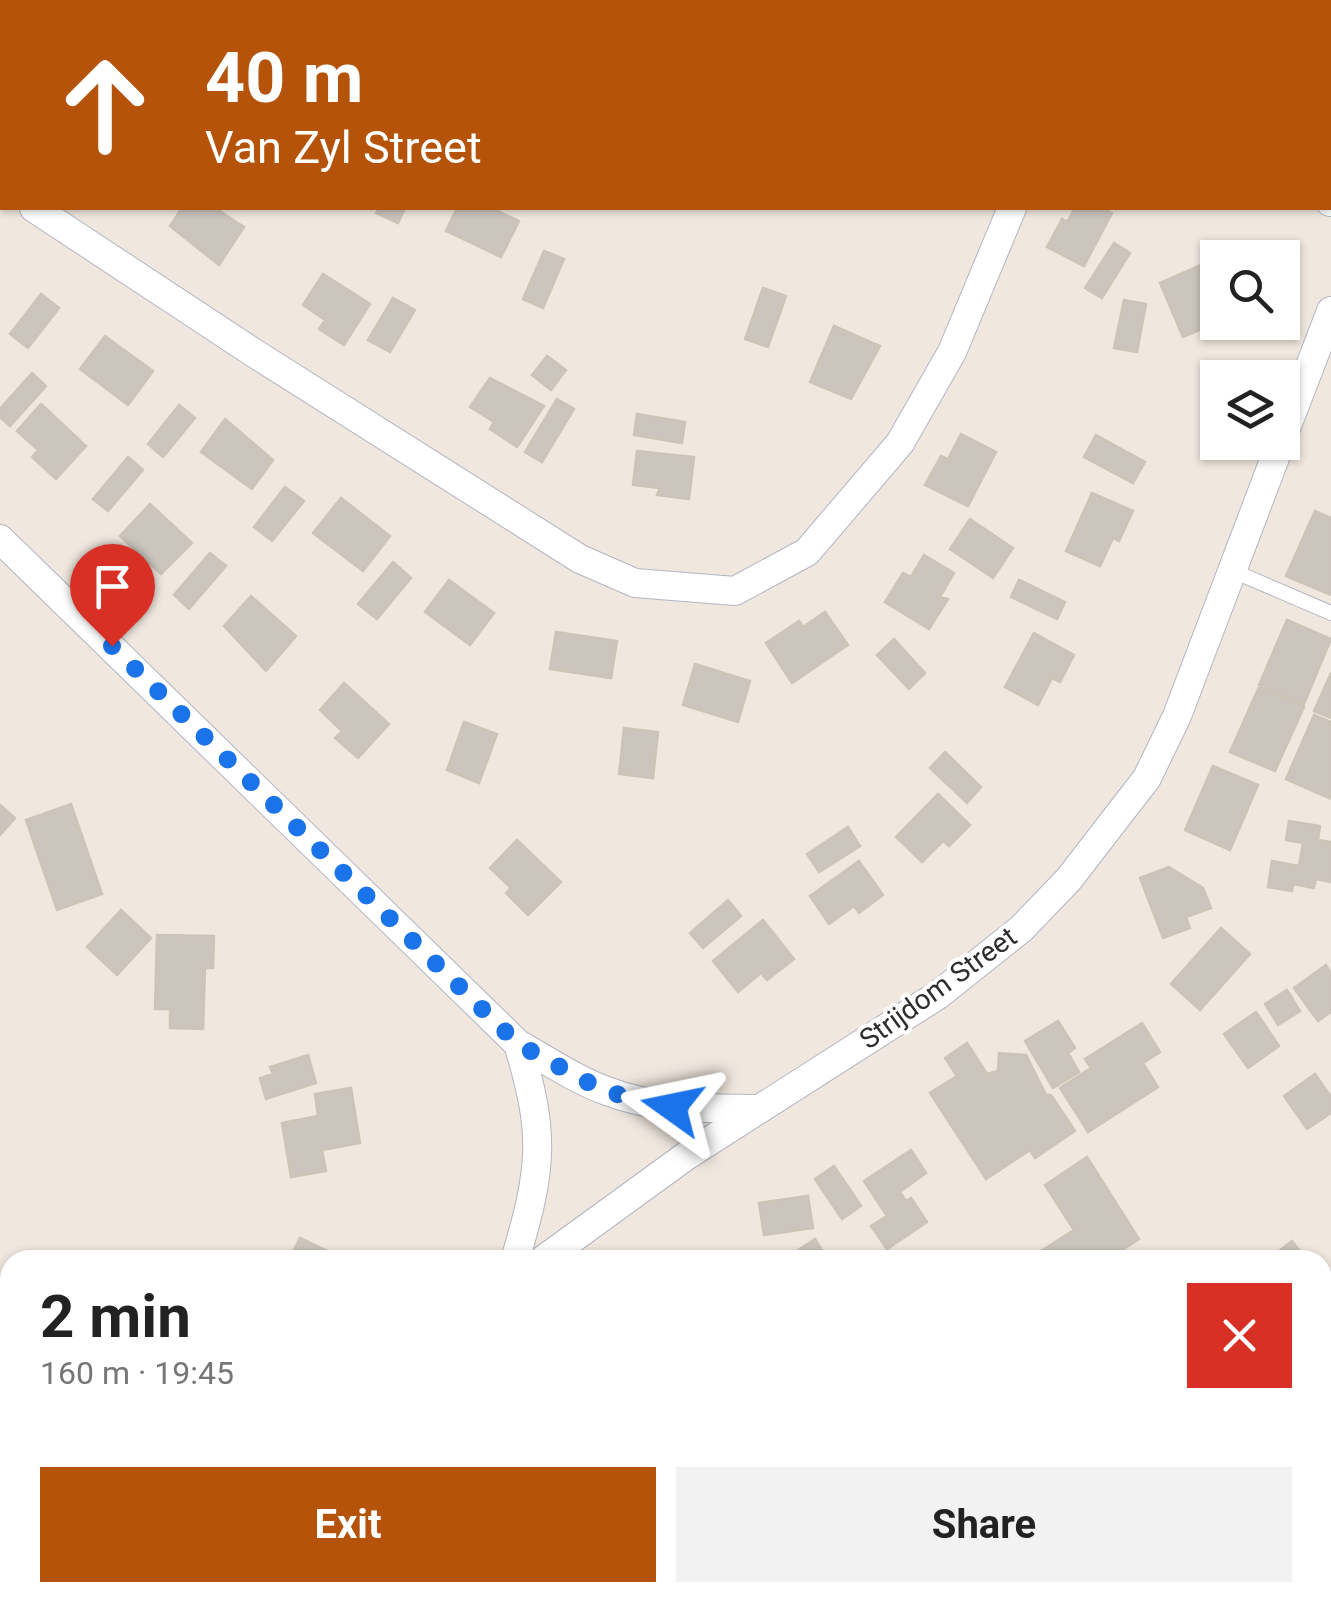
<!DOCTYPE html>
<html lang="en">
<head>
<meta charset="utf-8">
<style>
  :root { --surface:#fff; --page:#f2f2f2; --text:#222; --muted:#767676; --accent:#b45309 }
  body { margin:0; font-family:Roboto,sans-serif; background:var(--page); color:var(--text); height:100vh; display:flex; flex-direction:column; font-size:38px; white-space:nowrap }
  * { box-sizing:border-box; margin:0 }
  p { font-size:32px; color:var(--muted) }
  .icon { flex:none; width:55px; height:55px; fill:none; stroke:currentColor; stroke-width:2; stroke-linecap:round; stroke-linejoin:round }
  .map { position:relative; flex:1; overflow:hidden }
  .sheet { position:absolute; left:0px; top:1250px; width:1332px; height:352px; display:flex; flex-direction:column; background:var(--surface); border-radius:30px 30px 0 0; box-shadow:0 2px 8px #0004 }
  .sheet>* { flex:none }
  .hud { position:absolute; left:0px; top:0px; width:1332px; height:210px; box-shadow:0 2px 8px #0004; background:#b45309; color:#fff; overflow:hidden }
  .controls { position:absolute; left:1200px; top:240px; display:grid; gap:20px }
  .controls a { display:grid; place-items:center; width:100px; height:100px; border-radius:0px; background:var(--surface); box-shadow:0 2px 8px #0004; font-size:50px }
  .pin { position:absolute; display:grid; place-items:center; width:85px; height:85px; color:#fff; margin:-102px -42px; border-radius:50% 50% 50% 0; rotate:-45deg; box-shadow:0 0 10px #0007 }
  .pin .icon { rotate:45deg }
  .me { position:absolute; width:110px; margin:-55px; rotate:282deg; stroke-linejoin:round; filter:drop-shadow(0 0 8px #0008) }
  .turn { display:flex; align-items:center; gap:35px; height:210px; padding:0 40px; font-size:45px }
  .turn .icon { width:130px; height:130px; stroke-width:2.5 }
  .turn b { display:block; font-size:70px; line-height:85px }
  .round { display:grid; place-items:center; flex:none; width:105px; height:105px; border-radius:0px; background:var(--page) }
  .summary { display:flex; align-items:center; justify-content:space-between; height:170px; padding:0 40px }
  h1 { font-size:60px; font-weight:700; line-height:75px }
  .cta { display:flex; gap:20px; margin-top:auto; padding:20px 40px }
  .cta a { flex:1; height:115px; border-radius:0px; background:var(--accent); color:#fff; font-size:40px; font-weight:700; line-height:115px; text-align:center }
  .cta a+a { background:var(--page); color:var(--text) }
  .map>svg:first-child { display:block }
</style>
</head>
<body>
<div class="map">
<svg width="1331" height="1602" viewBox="0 0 1331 1602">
  <rect width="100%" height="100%" fill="#f0e8df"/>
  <path fill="#cbc5be" stroke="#ccc4b7" stroke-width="2.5" d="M182 208H215L244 227 219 265 170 226Z
    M379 208H405L398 223 376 213Z
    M457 208H491L519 221 501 257 446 231Z
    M1075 208H1101L1112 213 1084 266 1047 247 1062 219 1067 222Z
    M1114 243 1130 253 1102 298 1085 288Z
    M544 251 564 259 543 308 523 299Z
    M1199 266 1218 309V322L1183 337 1160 283Z
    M323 274 370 304 344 345 319 329 325 320 303 305Z
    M763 288 786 296 768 347 745 339Z
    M41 294 59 308 28 348 10 334Z
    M393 298 415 310 390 352 368 340Z
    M1124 300 1146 304 1137 352 1114 348Z
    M834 326 880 346 851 399 810 382Z
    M105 336 153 371 128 405 80 369Z
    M547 356 566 370 551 390 532 375Z
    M32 373 46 386 10 426 0 417V409Z
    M490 378 544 406 517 447 490 429 494 422 470 407Z
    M557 399 574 409 542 462 525 452Z
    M41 404 86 446 56 479 32 457 38 450 17 431Z
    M179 405 195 418 163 457 148 444Z
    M637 414 685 422 682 443 634 435Z
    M225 419 273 460 252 489 201 452Z
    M961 434 996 452 968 506 925 485 941 456 948 459Z
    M1096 435 1145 462 1133 483 1084 457Z
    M637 451 694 457 689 499 657 495 660 488 633 485Z
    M128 457 143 470 108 511 93 499Z
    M285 487 304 501 272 541 254 527Z
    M1092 493 1133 511 1119 541 1113 538 1100 566 1066 551Z
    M341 498 390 536 363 571 313 533Z
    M150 504 192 543 161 574 120 536Z
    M1315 511 1331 518V595L1286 576Z
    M970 519 1013 548 993 578 950 549Z
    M210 553 226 566 189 609 174 595Z
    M924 555 954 573 940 597 948 599 929 629 885 602 903 573 911 577Z
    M393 562 411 578 377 619 358 604Z
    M449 580 494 613 470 645 425 612Z
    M1019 580 1065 602 1057 619 1011 597Z
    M251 596 296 636 266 671 224 626Z
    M825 612 848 645 792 683 766 643 799 621 803 627Z
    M1287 620 1331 639 1304 704 1259 685Z
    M556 632 617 641 611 678 550 669Z
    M1034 633 1074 655 1060 682 1052 678 1038 705 1005 687Z
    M894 639 925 673 909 689 877 655Z
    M695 664 750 681 738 722 683 705Z
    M1331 673V718L1314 711Z
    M344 683 389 724 358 758 335 738 342 731 320 710Z
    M1259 687 1304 707 1275 771 1230 752Z
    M1314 715 1331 722V799L1286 779Z
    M464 722 497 734 479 783 447 770Z
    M624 728 658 732 653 778 619 774Z
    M945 752 981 787 967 803 930 768Z
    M1213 766 1258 785 1230 850 1185 830Z
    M938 794 970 825 949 846 943 841 922 862 896 837Z
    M71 804 102 894 57 910 26 820Z
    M0 805 15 818 0 835Z
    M1289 821 1320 826 1318 840 1331 842V882L1316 879 1314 888 1293 884 1292 891 1268 887 1272 861 1299 866 1303 843 1286 840Z
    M848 827 860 846 819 872 807 854Z
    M517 840 561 882 528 915 506 893 511 888 490 868Z
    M859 861 883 895 859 913 854 906 829 924 810 896Z
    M1169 867 1203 888 1211 908 1186 917 1190 928 1163 938 1140 878Z
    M728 900 741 916 703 948 690 933Z
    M121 910 151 938 117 975 87 947Z
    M763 920 794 959 767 980 761 973 738 992 713 961Z
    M1221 928 1250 954 1200 1010 1171 984Z
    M157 935 214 936 213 968H205L203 1029 170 1028V1009H155Z
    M1326 965 1331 973V1012L1318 1021 1294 988Z
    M1287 990 1300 1011 1278 1025 1265 1004Z
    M1256 1012 1279 1046 1248 1068 1224 1034Z
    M1058 1021 1075 1048 1068 1053 1079 1072 1053 1088 1025 1041Z
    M1142 1023 1160 1052 1143 1063 1158 1087 1088 1132 1060 1088 1091 1068 1085 1059Z
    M967 1043 987 1074 998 1071 999 1053 1026 1055 1046 1095H1051L1075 1131 1035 1158 1030 1150 986 1179 930 1093 957 1076 945 1058Z
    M308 1055 316 1083 266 1099 260 1078 273 1074 270 1067Z
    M1315 1074 1331 1097V1113L1307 1129 1284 1096Z
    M351 1088 360 1143 322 1150 326 1171 291 1177 282 1123 318 1116 315 1094Z
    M911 1150 926 1173 900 1192 906 1201 911 1198 927 1222 887 1249 871 1226 887 1216 864 1181Z
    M1087 1157 1139 1239 1106 1260H1027L1074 1230 1045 1185Z
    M834 1166 861 1206 842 1219 815 1179Z
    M808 1196 813 1228 764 1235 759 1203Z
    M300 1238 342 1258V1260H289Z
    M815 1239 828 1260H783Z
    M1292 1241 1307 1260H1268Z
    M1331 1307V1363L1322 1369V1313Z
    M9 1319V1343H0V1322Z
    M0 1450 10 1454V1555L0 1551Z
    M869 1592H941L932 1602H861Z"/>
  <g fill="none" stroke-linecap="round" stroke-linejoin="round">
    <g stroke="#b2b5c2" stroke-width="16">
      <path id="service" d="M1233 571 1331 613"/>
    </g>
    <g stroke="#b2b5c2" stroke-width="30">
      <path id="minor" d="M223 0 229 2
        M857 0 863 2
        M827 2 829 0
        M1101 2 1102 0
        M0 185 2 187
        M1330 202H1331
        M34 208 254 353 580 559 635 583 735 591 807 552 900 443 952 352 1012 208
        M1282 439 1331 311
        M0 539 518 1044C546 1135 542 1169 515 1260
        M518 1044C547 1060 576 1080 607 1091 655 1110 708 1108 759 1109
        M543 1260 686 1156 938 995 1021 929 1069 879 1147 778 1177 716 1281 442
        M1322 1519 1331 1513
        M376 1602 380 1592
        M1192 1602 1206 1592"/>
    </g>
    <use href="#service" stroke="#fff" stroke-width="14"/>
    <use href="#minor" stroke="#fff" stroke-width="28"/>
  </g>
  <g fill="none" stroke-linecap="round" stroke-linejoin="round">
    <path stroke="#1a73e8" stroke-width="18" stroke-dasharray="0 32.4" d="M112 646 518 1044 604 1091 672 1107"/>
  </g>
  <g text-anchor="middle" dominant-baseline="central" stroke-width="8" stroke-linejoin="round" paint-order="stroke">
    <g font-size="28" fill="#2d2d2d" stroke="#fff">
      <text transform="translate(938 988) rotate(-36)">Strijdom Street</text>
    </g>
  </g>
</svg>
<div class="controls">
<a><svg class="icon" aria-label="search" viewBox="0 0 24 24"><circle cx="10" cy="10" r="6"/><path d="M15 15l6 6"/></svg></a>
<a><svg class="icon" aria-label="layers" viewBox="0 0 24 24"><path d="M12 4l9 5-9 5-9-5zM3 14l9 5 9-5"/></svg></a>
</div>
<div class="pin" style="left:112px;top:646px;background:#d93025"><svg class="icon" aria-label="arrive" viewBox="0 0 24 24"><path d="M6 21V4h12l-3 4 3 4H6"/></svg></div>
<svg class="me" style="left:672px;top:1107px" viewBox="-20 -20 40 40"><path d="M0-17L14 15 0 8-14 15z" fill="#1a73e8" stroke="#fff" stroke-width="4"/></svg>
<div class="hud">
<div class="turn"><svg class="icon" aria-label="ahead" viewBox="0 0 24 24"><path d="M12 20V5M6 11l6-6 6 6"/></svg><div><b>40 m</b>Van Zyl Street</div></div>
</div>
<section class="sheet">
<div class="summary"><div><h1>2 min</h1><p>160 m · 19:45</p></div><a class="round" style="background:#d93025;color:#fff"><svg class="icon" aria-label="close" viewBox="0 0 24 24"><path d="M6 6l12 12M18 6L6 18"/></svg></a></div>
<div class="cta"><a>Exit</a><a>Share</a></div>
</section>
</div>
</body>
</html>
